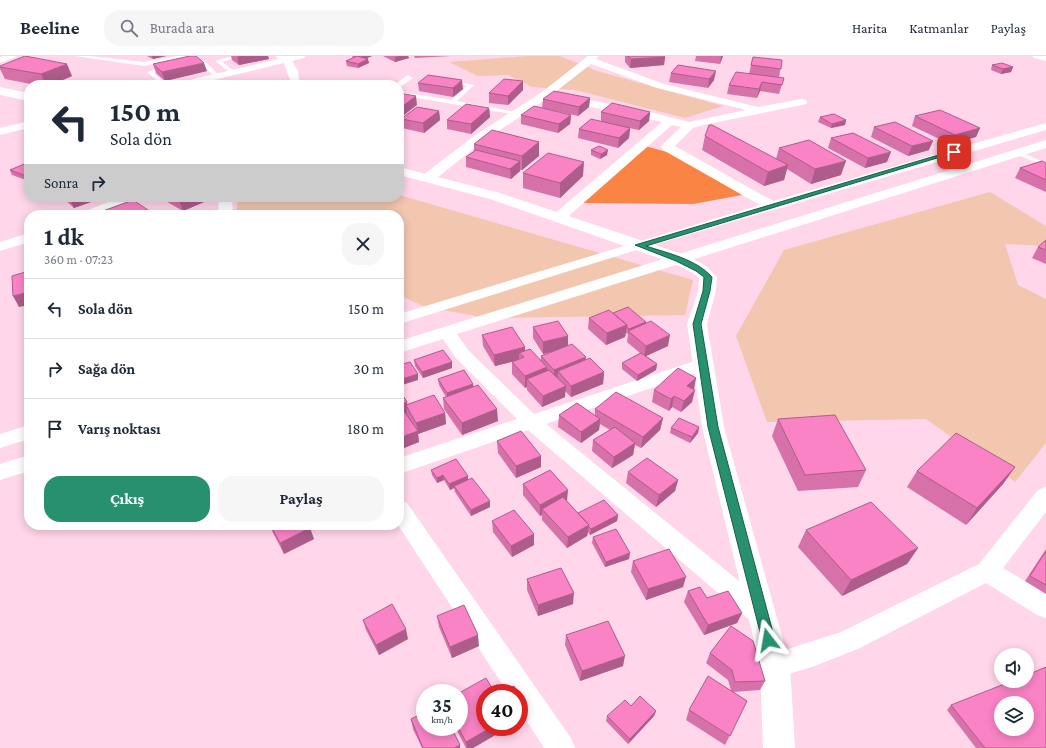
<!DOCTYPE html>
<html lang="tr">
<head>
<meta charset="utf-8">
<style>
  :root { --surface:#fff; --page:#f6f6f7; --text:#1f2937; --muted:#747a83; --line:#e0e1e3; --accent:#27906e }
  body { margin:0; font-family:"Crimson Pro",serif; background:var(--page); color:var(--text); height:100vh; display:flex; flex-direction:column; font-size:15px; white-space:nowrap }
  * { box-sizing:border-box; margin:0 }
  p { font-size:13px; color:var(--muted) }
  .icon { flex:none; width:22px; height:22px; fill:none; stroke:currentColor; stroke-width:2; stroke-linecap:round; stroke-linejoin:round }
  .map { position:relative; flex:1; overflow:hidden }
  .drawer { position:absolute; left:24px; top:154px; width:380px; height:320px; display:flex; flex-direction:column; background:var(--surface); border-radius:16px; box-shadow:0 2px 10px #0003 }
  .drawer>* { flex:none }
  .hud { position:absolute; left:24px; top:24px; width:380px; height:122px; border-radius:16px; box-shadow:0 2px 10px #0003; background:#fff; color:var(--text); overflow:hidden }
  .tools { position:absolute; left:994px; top:592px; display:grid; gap:8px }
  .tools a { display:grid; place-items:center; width:40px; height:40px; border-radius:50%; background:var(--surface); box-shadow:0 2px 10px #0003; font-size:20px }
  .speed { position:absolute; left:416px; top:628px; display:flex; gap:8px; font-size:20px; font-weight:700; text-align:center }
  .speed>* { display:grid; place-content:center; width:52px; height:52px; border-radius:50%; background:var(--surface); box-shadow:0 2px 10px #0003; line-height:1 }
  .speed small { font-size:10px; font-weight:400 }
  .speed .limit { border:6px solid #d22; background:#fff; color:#111 }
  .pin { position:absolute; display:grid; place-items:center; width:34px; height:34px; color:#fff; margin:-17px; border-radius:8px; box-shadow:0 2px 6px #0006 }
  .me { position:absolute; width:44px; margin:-22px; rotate:346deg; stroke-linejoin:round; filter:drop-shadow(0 0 3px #0008) }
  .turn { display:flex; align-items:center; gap:14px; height:84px; padding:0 20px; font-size:18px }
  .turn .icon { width:52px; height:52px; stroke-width:2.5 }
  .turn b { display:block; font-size:28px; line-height:34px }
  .then { display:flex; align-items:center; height:38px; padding:0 20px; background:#0003; gap:8px; font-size:15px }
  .round { display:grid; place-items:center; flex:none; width:42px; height:42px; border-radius:16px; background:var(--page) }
  .head { display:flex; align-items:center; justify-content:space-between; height:68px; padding:0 20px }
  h1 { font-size:24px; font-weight:700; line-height:30px }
  .primary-button { display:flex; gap:8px; margin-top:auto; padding:8px 20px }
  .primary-button a { flex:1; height:46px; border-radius:16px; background:var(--accent); color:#fff; font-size:16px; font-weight:700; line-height:46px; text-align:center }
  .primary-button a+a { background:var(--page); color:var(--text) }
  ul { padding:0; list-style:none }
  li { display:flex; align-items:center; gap:12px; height:60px; padding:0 20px; border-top:1px solid var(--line) }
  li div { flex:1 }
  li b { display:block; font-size:15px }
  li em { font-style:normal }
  header { display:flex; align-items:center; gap:24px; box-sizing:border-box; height:56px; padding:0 20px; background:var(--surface); border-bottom:1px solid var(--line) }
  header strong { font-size:19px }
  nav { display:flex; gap:22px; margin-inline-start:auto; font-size:14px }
  .search { width:280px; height:36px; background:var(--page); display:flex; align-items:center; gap:10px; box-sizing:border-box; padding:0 14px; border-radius:16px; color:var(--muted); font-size:15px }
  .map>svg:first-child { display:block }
</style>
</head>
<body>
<header>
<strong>Beeline</strong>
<div class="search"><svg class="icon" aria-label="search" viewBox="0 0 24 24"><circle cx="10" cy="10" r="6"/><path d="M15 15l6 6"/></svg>Burada ara</div>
<nav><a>Harita</a><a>Katmanlar</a><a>Paylaş</a></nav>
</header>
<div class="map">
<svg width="1046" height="692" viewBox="0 0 1046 692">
  <rect width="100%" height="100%" fill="#ffd6ea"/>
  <path fill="#f3c6b0" d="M528 0H560L597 15 723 50 685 62 575 34 532 31 508 19 478 20 449 6Z
    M990 136 1046 170V190L1005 188 1018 229 1046 243V387L1015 426 926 363 767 366 736 280 784 194Z
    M399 139 693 224 685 259 487 262 425 251 399 239V159H236L238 141H399Z"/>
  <path fill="#f98444" d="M645 90 678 99 742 139 693 148 583 147Z"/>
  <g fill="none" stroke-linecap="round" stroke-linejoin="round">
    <path fill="#fff" fill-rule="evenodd" d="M75 0H90L144 6 177 0H188L144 10Z
      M232 0H241L222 6 234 15 235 16 232 18 215 5Z
      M203 4 219 19V21H215L200 7 193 8 190 6Z
      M168 10 170 11V13L154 17 168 29H162L147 16Z
      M449 24 474 29 457 45 521 57 518 59 399 39V37L401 36 451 44 467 30 447 27V25Z
      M1016 96H1020L1046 107V111L1016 98Z"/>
    <path fill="#fff" fill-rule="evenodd" d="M3 0H18L0 7V1Z
      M276 0H306L304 2 292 5 298 15 300 29H289L291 27 284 7 194 29H176L177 27 278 3Z
      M588 0H599L596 3 664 28 758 51 802 43 806 44 807 46 806 48 802 49 703 69 693 72 675 90 773 145 1046 67V74L643 192 399 268V258L760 149 663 94 661 91 663 88 681 71 672 69 563 165H553L551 162 553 159 662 66 548 42 482 86 433 125H423L422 122 423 119 474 80 542 36ZM591 8 657 32 746 54 689 66 654 57 554 37Z
      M1032 0H1046V5L1034 2Z
      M408 19 413 22 399 32V29H394Z
      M29 65V72L0 79V72Z
      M1046 84V92L457 278 468 294 534 358 698 304 704 302 710 304 713 308 710 312 546 368 771 551 774 559 771 567 762 570 753 567 528 374 399 418V402L517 363 456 302 443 283 399 297V285Z
      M121 141H140L138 144 100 159H81L83 156Z
      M218 141H232L233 159H219Z
      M29 177V186L0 195V186Z
      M29 369V383L0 392V378Z
      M29 399V415L0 424V408Z
      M1046 431V456L1003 512 1046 538V562L1037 559 986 527 858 593 812 611 775 622 766 618 762 609 766 600 841 576 979 508 1038 434Z
      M399 444 407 447 571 682 575 692H544L519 653V637H508L398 469Z"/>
    <path fill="#fff" fill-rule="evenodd" d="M0 31 29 37V45L0 39Z
      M399 111 500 137 685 199 705 209 717 221 716 235 707 268 724 371 790 609 795 692H763L760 609 702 371 687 268 698 235 699 222 693 217 673 207 490 143 399 119Z"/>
  </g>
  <path fill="#d671a9" d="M147 0H166L153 3Z
    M231 0H268L269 3 239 9 232 4Z
    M352 0H372L367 2 369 7 358 12 347 10 346 5 353 2Z
    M383 0H408L409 2 395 6Z
    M414 0H451L415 2Z
    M625 0H664L665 1 664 9 630 12 625 6Z
    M696 0H723L720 8 695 5Z
    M782 4 779 21 757 19 784 22 779 38 760 35 757 42 727 38 729 29 749 18 751 9Z
    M153 8 207 15 165 25 156 17Z
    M992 9 1013 11 1011 16 1001 18 991 14Z
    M0 10 72 20 51 29H36L5 23 0 13Z
    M671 17 714 24 708 32 669 26Z
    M418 27 463 33 453 41 419 35Z
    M523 34 508 49 489 47V37Z
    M590 42 589 51 578 60 542 52 543 43Z
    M489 52 490 61 471 78 447 73V64Z
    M439 55 440 64 424 77 402 72 401 63Z
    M601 56H650L649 65 639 74 601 66Z
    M521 59H571L570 68 558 77 521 68Z
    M915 60 980 72 976 81 950 88 912 70Z
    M820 61 846 64 845 69 831 72 818 66Z
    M874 71 929 94 908 100 871 81Z
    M630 72 629 82 618 92 578 82 579 73Z
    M705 80 776 103 779 92 841 119 811 128 787 113 784 124 764 130 702 94Z
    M831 82 887 106 865 112 828 92Z
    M539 86V100L522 114H520V115L511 123 466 111V101L474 95V88Z
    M591 94 607 99 600 103 591 99Z
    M29 106V125L12 119 10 114Z
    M1046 107V136L1015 122 1020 112Z
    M523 117 583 120 560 142 523 132Z
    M62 141H105L74 152Z
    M161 141H203L204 146 183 155 162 143Z
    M1046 184V208L1032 202 1038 191Z
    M613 257 646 267 668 290 646 300 657 308 656 314 637 325 622 313V307L640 297 627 286 628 278 626 277 625 281 606 289 588 273 589 262Z
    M533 271 568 289 585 304 604 316 603 328 571 341 565 335V341L542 351 527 334V331L525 332 512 318V306L515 305 495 310 483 290 482 279 525 295 541 304V300L554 295 543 298 533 282Z
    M414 304 452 306V312L423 322 415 310Z
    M696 322 693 334 692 346 681 356 672 351 669 355 652 346 654 334Z
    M438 323 473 328V330L498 365 462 379 444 353 443 342 446 341 439 329Z
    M399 333 407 346V349L445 357 446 368 418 378 419 386 399 394Z
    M595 353 663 362 660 374 641 392 635 389 633 399 612 412 592 395 593 384 610 374 600 368 599 374 581 387 558 371 559 359H595Z
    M778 363 866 414 858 431 798 435 772 380Z
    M699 371 698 377 690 387 670 377 671 372Z
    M497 385 541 400V411L516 422 498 397Z
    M1015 411 1003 428 966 469 907 431 917 415Z
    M431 414 468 420V424L490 451 471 460 455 436 454 432 450 434 444 424 437 427 432 419Z
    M628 416 678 424 675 435 656 451 626 427Z
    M523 428 567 445 578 457 618 459 617 465 590 479 588 476 587 480 567 492 542 464V459L540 460 523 439Z
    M492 465 534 478V489L512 501 493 476Z
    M269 469H308L314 483 284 498Z
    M806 474 918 492 907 508 842 540 798 491Z
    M593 481 629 503 605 511 592 487Z
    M1046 493V538L1025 525Z
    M633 505 683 531 646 544 631 516Z
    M527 523 573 548 538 560 527 534Z
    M688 535 742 557 737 567 704 579 684 546Z
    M437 560 479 590 452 602 439 571Z
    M363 564 408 583 379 599 366 574Z
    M566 579 623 610 580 625 565 589Z
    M710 597 765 625 760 634 733 636 747 645 725 689 686 664 689 654 731 634 728 624 706 607Z
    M951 649 1046 692H976L947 654Z
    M631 650 656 655 654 660 628 688 606 665 607 660Z
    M411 663 460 689V692H422L413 673Z
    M455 671H509L473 692H466Z"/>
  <path fill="#ae5c8a" d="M152 0H166L153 3Z
    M240 0H268L269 3 239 9 237 1Z
    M362 0H372L363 4Z
    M399 0H408L409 2 395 6V1Z
    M721 0H723L720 8Z
    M665 1 664 9 630 12 631 3Z
    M368 3 369 7 358 12V8Z
    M204 7 207 15 165 25 162 16Z
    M67 8 72 20 51 29H46L41 18Z
    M1013 11 1011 16 1001 18 1003 13Z
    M716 15 714 24 708 32 709 23Z
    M462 24 463 33 453 41V32Z
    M523 25V34L508 49V40Z
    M762 26 760 35 757 42 759 33Z
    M416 40 417 49 399 63V53Z
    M590 42 589 51 578 60 579 51Z
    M489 52 490 61 471 78V68Z
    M439 55 440 64 424 77 423 67Z
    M650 56 649 65 639 74 640 65Z
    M571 59 570 68 558 77 559 68Z
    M846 64 845 69 831 72 832 68Z
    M630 72 629 82 618 92 619 82Z
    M980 72 976 81 950 88 955 79Z
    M933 85 929 94 908 100 912 90Z
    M539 86V100L522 114V100Z
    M608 94 607 99 600 103 601 98Z
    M891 96 887 106 865 112 868 102Z
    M520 105V115L511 123 510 113Z
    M846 105 841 119 811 128 815 113Z
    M584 106 583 120 560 142V127Z
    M788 109 784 124 764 130 768 116Z
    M69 141H105L74 152Z
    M187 141H203L204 146 183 155 179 144Z
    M151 156 152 159H145Z
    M29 236V249L19 251 13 240Z
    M646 266 645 271 629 275V273Z
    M627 269 625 281 606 289 607 277Z
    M670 279 668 290 644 301 646 290Z
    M568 280V291L543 298V286Z
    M525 291V302L519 297V304L495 310 494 299Z
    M586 301 585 312 558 315 557 324 554 325V314Z
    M452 306V312L423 322 422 316Z
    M657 308 656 314 637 325 638 319Z
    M547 311V322L527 323V331L525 332V320Z
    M604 316 603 328 571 341V330Z
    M418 318V324L399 330V324Z
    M696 322 694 333 685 342 687 330Z
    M473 328 474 334 447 343V337Z
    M566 330 565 341 542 351 543 340Z
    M695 334 692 346 681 356 684 345Z
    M674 340 672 351 669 355 671 343Z
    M407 346 408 353 406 349 407 358 399 361V349Z
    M497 353 498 365 462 379V367Z
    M445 357 446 368 418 378 419 386 399 394V382L418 375 416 367Z
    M663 362 660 374 641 392 643 381Z
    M600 363 599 374 581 387V376Z
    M699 371 698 377 690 387 692 381Z
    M635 387 633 399 612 412 614 401Z
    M541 400V411L516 422V410Z
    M1015 411 1003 428 966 469 977 452Z
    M443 419 444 424 437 427V422Z
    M468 420V426L454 430V432L450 434 449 428Z
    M678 424 675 435 656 451 659 439Z
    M568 434 567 445 546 457 542 453V459L540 460V449Z
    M490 445V451L471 460V454Z
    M618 459 617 465 590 479 591 473Z
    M589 469 587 480 567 492 568 481Z
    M310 472 314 483 284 498 280 487Z
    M534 478V489L512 501 511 490Z
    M918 492 907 508 842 540 851 524Z
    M630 497 629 503 605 511 606 506Z
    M686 521 683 531 646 544 648 533Z
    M574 537 573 548 538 560V549Z
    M742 557 737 567 704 579 708 569Z
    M406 573 408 583 379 599 376 589Z
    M478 579 479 590 452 602 450 591Z
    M625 600 623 610 580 625 582 615Z
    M526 651V661L519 665V656Z
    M656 655 654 660 628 688 630 683Z
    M492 671H509L473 692H467L466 686Z
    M460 689V692H454Z"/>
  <path fill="#f983c5" stroke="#ae5c8a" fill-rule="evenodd" d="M25 0 67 8 41 18 0 11V10Z
    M190 0H196L204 7 162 16 153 8Z
    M357 0 368 3 358 8 346 5Z
    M628 0H664L665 1 631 3Z
    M753 1 782 4 781 13 751 9Z
    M1002 7 1013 11 1003 13 992 9Z
    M678 9 716 15 709 23 671 17Z
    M736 16 784 22 782 29 762 26 759 33 729 29Z
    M428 19 462 24 453 32 418 27Z
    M504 23 523 25 508 40 489 37Z
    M327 25 347 29H321Z
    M554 35 590 42 579 51 543 43Z
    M399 37 416 40 399 53Z
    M612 47 650 56 640 65 601 56Z
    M466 48 489 52 471 68 447 64Z
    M534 50 571 59 559 68 521 59Z
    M417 51 439 55 423 67 401 63Z
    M940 54 980 72 955 79 915 60Z
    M834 58 846 64 832 68 820 61Z
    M591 63 630 72 619 82 579 73Z
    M895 66 933 85 912 90 874 71Z
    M29 69V77L24 70Z
    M709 69H712L788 109 768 116 705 80Z
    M492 74 539 86 522 100 474 88Z
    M853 77 891 96 868 102 831 82Z
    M809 84 846 105 815 113 779 92Z
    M599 90 608 94 601 98 591 94Z
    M476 94 520 105 510 113 466 101Z
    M548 97 584 106 560 127 523 117Z
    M1042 105 1046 107V124L1020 112Z
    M29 106V121L10 114Z
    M173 141H187L179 144Z
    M133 144 151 156 145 159H92Z
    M1046 184V194L1038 191Z
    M29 215V236L13 240 12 220Z
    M628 251 646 266 629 273 627 271V269L613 257Z
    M609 254 627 269 607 277 589 262Z
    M558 265 568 280 543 286 533 271Z
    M651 265 670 279 646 290 628 275Z
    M512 271 525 291 494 299 482 279Z
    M572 288 586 301 554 314 541 300Z
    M530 293 547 311 525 320 512 306 524 301 519 297Z
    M443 294 452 306 422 316 414 304Z
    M641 297 657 308 638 319 622 307Z
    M590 302 604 316 571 330 558 315Z
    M410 306 418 318 399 324V309Z
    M678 312 696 322 687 330 695 334 684 345 674 340 671 343 654 334Z
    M464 314 473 328 447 337 438 323Z
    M549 314 566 330 543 340 527 323Z
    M478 329 497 353 462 367 443 342Z
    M399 333 407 346 399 349Z
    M616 336 663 362 643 381 595 353Z
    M434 339 445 357 416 367 406 349Z
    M577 347 600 363 581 376 559 359Z
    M404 355 418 375 399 382V357Z
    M835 359 866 414 805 419 778 363Z
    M679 362 699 371 692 381 671 372Z
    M615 371 635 387 614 401 593 384Z
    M521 375 541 400 516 410 497 385Z
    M956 377 1015 411 977 452 917 415Z
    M647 402 678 424 659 439 628 416Z
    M456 403 468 420 449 428 443 419 437 422 431 414Z
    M550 414 568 434 540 449 523 428Z
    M472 422 490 445 471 454 454 430Z
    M563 441 589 469 568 481 542 453Z
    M604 444 618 459 591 473 588 470 589 469 578 457Z
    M871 446 918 492 851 524 806 474Z
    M514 454 534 478 511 490 492 465Z
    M270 469H308L310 472 280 487Z
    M616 473 630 497 606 506 593 481Z
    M669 493 686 521 648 533 633 505Z
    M1046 495V529L1030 520Z
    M561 512 574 537 538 549 527 523Z
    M700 531 707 542 728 535 742 557 708 569 688 535Z
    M392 548 406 573 376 589 363 564Z
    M464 549 478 579 450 591 437 560Z
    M608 565 625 600 582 615 566 579Z
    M731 570 753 585 765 625 735 626 732 614 710 597Z
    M1046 611V692H985L951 649 1012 625H1027V619ZM1001 647H1027V673H1001Z
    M708 620 747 645 730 680 689 654Z
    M486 622 495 637H485V671H492L466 686 458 671H459V637Z
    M514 630 518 637H500Z
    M519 639 526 651 519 656Z
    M640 640 656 655 630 683 607 660 625 644 631 650Z
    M425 656V671H451L460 689 454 692H423L411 663Z"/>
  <path fill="#27906e" stroke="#195e48" d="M952 95 957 96 646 190C667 197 696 203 712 221L710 235 701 268 718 371 775 584 773 588 768 590 764 588 762 584 708 371 693 268 703 235 704 221 696 215 676 205 635 189Z"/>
</svg>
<div class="tools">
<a><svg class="icon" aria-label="sound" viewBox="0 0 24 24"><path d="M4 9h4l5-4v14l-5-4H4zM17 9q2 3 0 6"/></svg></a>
<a><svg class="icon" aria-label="layers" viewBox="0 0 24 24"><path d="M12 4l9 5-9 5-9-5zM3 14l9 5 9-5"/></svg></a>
</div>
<div class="speed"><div>35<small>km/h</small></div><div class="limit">40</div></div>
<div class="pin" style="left:954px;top:96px;background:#d93025"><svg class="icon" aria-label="arrive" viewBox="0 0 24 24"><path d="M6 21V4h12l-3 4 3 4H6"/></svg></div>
<svg class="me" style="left:768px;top:584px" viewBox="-20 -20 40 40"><path d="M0-17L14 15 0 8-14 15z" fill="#27906e" stroke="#fff" stroke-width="4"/></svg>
<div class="hud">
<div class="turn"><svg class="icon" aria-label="left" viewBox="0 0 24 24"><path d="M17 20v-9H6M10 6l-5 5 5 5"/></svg><div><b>150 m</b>Sola dön</div></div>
<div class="then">Sonra<svg class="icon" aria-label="right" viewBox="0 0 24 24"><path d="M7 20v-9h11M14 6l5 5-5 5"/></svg></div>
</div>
<section class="drawer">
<div class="head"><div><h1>1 dk</h1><p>360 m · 07:23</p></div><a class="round"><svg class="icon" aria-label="close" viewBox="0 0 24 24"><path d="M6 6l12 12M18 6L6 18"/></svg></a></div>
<ul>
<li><svg class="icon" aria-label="left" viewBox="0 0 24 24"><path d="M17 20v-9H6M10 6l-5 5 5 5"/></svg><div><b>Sola dön</b></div><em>150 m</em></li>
<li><svg class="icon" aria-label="right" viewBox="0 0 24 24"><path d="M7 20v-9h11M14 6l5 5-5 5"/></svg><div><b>Sağa dön</b></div><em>30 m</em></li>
<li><svg class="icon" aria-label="arrive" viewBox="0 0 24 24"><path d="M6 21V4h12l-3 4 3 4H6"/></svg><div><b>Varış noktası</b></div><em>180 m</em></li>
</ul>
<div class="primary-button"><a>Çıkış</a><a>Paylaş</a></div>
</section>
</div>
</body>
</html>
